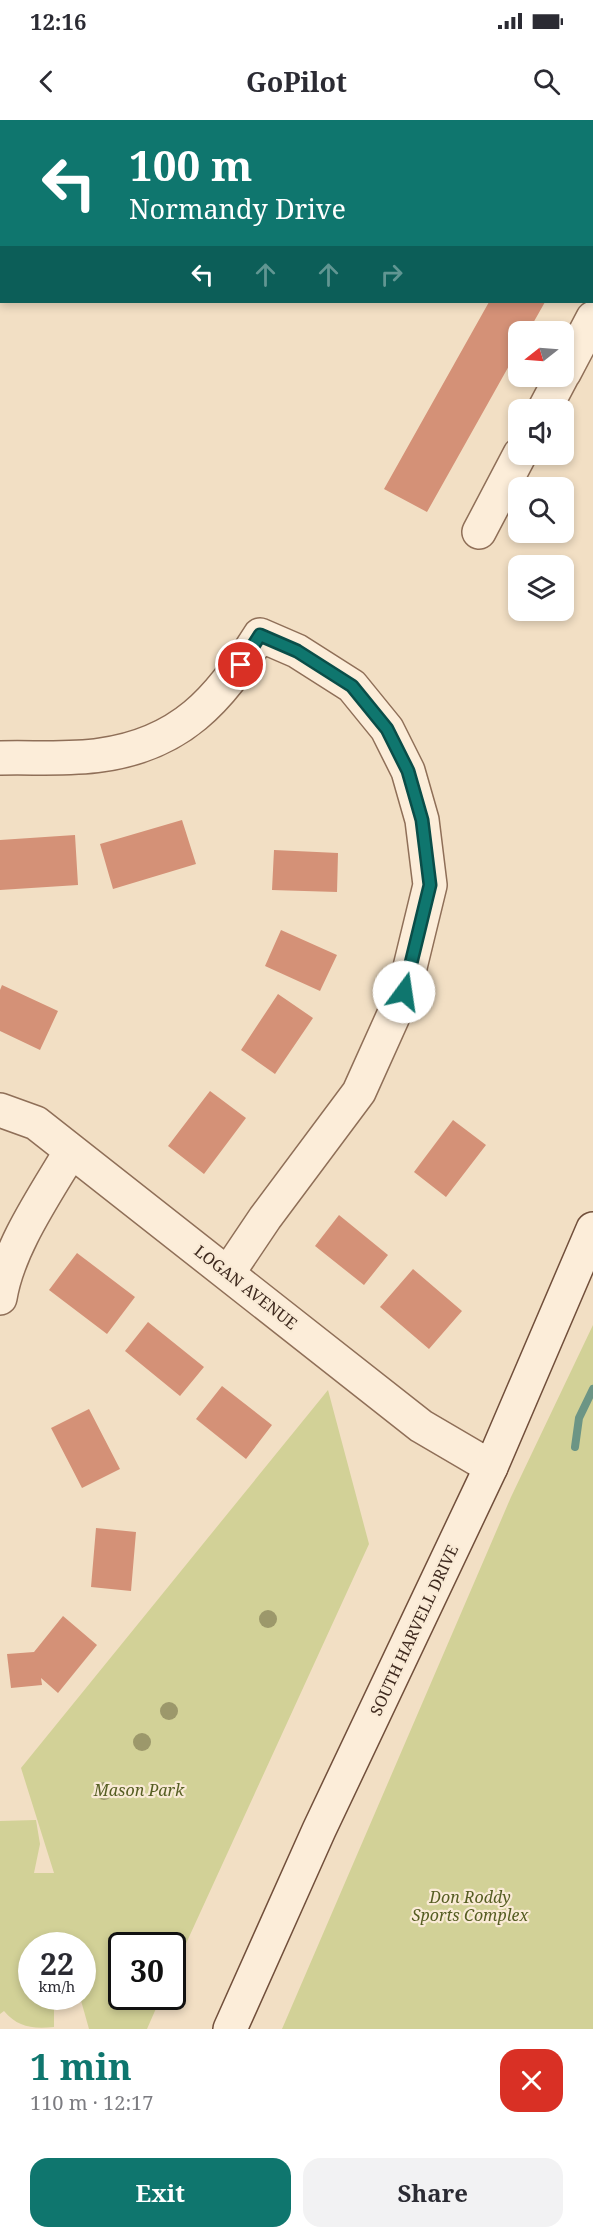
<!DOCTYPE html>
<html lang="en">
<head>
<meta charset="utf-8">
<style>
  :root { --surface:#fff; --page:#f2f2f3; --text:#2b2b33; --muted:#7c7c81; --accent:#0f766e }
  body { margin:0; font-family:"Noto Serif",serif; background:var(--page); color:var(--text); height:100vh; display:flex; flex-direction:column; font-size:22px; white-space:nowrap }
  * { box-sizing:border-box; margin:0 }
  p { font-size:20px; color:var(--muted) }
  .icon { flex:none; width:33px; height:33px; fill:none; stroke:currentColor; stroke-width:2; stroke-linecap:round; stroke-linejoin:round }
  .map { position:relative; height:1909px; overflow:hidden }
  .side { display:flex; flex-direction:column; background:var(--surface); flex:1 }
  .side>* { flex:none }
  .top-card { position:absolute; left:0px; top:0px; width:594px; height:183px; box-shadow:0 3px 9px #0003; background:#0f766e; color:#fff; overflow:hidden }
  .needle { width:39px; rotate:253deg }
  .fabs { position:absolute; left:508px; top:201px; display:grid; gap:12px }
  .fabs a { display:grid; place-items:center; width:66px; height:66px; border-radius:12px; background:var(--surface); box-shadow:0 3px 9px #0003; font-size:30px }
  .speed { position:absolute; left:18px; top:1812px; display:flex; gap:12px; font-size:30px; font-weight:700; text-align:center }
  .speed>* { display:grid; place-content:center; width:78px; height:78px; border-radius:50%; background:var(--surface); box-shadow:0 3px 9px #0003; line-height:1 }
  .speed small { font-size:15px; font-weight:400 }
  .speed .limit { border:3px solid #111; border-radius:9px; background:#fff; color:#111 }
  .pin { position:absolute; display:grid; place-items:center; width:51px; height:51px; color:#fff; margin:-26px; border:3px solid #fff; border-radius:50%; box-shadow:0 2px 6px #0007 }
  .me { position:absolute; width:66px; margin:-33px; rotate:14deg; stroke-linejoin:round; filter:drop-shadow(0 0 4px #0008) }
  .turn { display:flex; align-items:center; gap:21px; height:126px; padding:0 30px; font-size:27px }
  .turn .icon { width:78px; height:78px; stroke-width:2.5 }
  .turn b { display:block; font-size:42px; line-height:51px }
  .lanes { display:flex; align-items:center; height:57px; padding:0 30px; background:#0003; justify-content:center; gap:30px; direction:ltr }
  .lanes .off { opacity:.35 }
  .round { display:grid; place-items:center; flex:none; width:63px; height:63px; border-radius:18px; background:var(--page) }
  .head { display:flex; align-items:center; justify-content:space-between; height:102px; padding:0 30px }
  h1 { font-size:36px; font-weight:700; line-height:45px; color:var(--accent) }
  .primary-button { display:flex; gap:12px; margin-top:auto; padding:12px 30px }
  .primary-button a { flex:1; height:69px; border-radius:18px; background:var(--accent); color:#fff; font-size:24px; font-weight:700; line-height:69px; text-align:center }
  .primary-button a+a { background:var(--page); color:var(--text) }
  .status { display:flex; justify-content:space-between; align-items:center; height:42px; padding:0 30px; background:var(--surface); direction:ltr }
  .status svg { height:16px; fill:currentColor }
  header { display:flex; justify-content:space-between; align-items:center; height:78px; padding:0 30px; background:var(--surface); font-size:27px; font-weight:700 }
  .map>svg:first-child { display:block }
</style>
</head>
<body>
<div class="status"><b>12:16</b><svg viewBox="0 0 49 12"><path d="M0 12V9h3v3zM5 12V6h3v6zM10 12V3h3v9zM15 12V0h3v12zM26 1h20v11H26zM47 4h2v5h-2z"/></svg></div>
<header><svg class="icon" aria-label="back" viewBox="0 0 24 24"><path d="M15 5l-7 7 7 7"/></svg>GoPilot<svg class="icon" aria-label="search" viewBox="0 0 24 24"><circle cx="10" cy="10" r="6"/><path d="M15 15l6 6"/></svg></header>
<div class="map">
<svg width="593" height="1909" viewBox="0 0 593 1909">
  <rect width="100%" height="100%" fill="#f2dfc4"/>
  <path fill="#d2d197" d="M593 1205V1909H282L511 1377Z
    M328 1270 369 1424 173 1852 172 1826H122V1876L161 1877 147 1909H89L80 1877 82 1876V1826H32C32 1838 26 1841 26 1857L31 1860 32 1876 54 1878V1907C31 1909 18 1907 4 1891L0 1894V1701L36 1700 40 1724 34 1753H54L21 1648Z"/>
  <g fill="none" stroke-linecap="round" stroke-linejoin="round">
    <path stroke="#6c9585" stroke-width="8" d="M575 1327 579 1298 593 1269"/>
  </g>
  <path fill="#d49177" d="M489 182H545L528 212H519V228L427 392 384 369Z
    M182 700 196 744 113 769 100 724Z
    M75 715 78 765 0 770V720Z
    M274 730 338 733 337 772 272 770Z
    M281 810 337 835 320 871 265 846Z
    M2 865 58 891 40 930 0 911V870Z
    M278 874 313 898 275 954 241 930Z
    M210 971 246 998 204 1054 168 1026Z
    M453 1000 486 1025 446 1077 414 1052Z
    M339 1095 388 1135 364 1165 315 1126Z
    M77 1133 135 1177 107 1214 49 1170Z
    M413 1149 462 1191 429 1229 380 1187Z
    M148 1202 204 1247 180 1276 125 1231Z
    M222 1266 272 1305 246 1339 196 1299Z
    M89 1289 120 1349 82 1368 51 1308Z
    M96 1408 136 1412 131 1471 91 1467Z
    M63 1496 97 1525 58 1573 41 1558 42 1565 11 1568 7 1534 34 1532Z"/>
  <g fill="none" stroke-linecap="round" stroke-linejoin="round">
    <g stroke="#8f6f58" stroke-width="36">
      <path id="street" d="M564 253 593 198
        M544 290 562 256
        M479 412 520 334
        M0 638C33 637 69 640 101 635 181 624 219 580 260 515L297 531 352 566 387 609 408 651 422 700 430 765 404 872 359 972 265 1098 228 1153
        M0 990 36 1003 421 1306 491 1347
        M0 1178C8 1128 45 1075 71 1031"/>
    </g>
    <g stroke="#714f3b" stroke-width="36">
      <path id="secondary" d="M272 2 275 0
        M0 113H2
        M230 1909 319 1710 491 1347 593 1109"/>
    </g>
    <use href="#street" stroke="#fcedd9" stroke-width="33"/>
    <use href="#secondary" stroke="#fcedd9" stroke-width="33"/>
  </g>
  <g fill="#9c986b">
    <circle cx="268" cy="1499" r="9"/>
    <circle cx="169" cy="1591" r="9"/>
    <circle cx="142" cy="1622" r="9"/>
    <circle cx="104" cy="1671" r="9"/>
  </g>
  <g fill="none" stroke-linecap="round" stroke-linejoin="round">
    <g stroke="#0a4d48" stroke-width="15">
      <path id="route" d="M241 545 260 515 297 531 352 566 387 609 408 651 422 700 430 765 404 872"/>
    </g>
    <use href="#route" stroke="#0f766e" stroke-width="10"/>
  </g>
  <g text-anchor="middle" dominant-baseline="central" stroke-width="4.5" stroke-linejoin="round" paint-order="stroke">
    <g font-size="16" fill="#3e291e" stroke="#f9ead5">
      <text transform="translate(246 1167) rotate(38)">LOGAN AVENUE</text>
      <text transform="translate(414 1510) rotate(-65)">SOUTH HARVELL DRIVE</text>
    </g>
    <g font-size="16" font-style="italic" fill="#555d22" stroke="#f9ead5">
      <text x="139" y="1670">Mason Park</text>
      <text x="470" y="1777">Don Roddy<tspan x="470" dy="18">Sports Complex</tspan></text>
    </g>
  </g>
</svg>
<div class="fabs">
<a><svg class="needle" viewBox="-14 -14 28 28"><path d="M0-13l5 13h-10z" fill="#e53935"/><path d="M0 13l5-13h-10z" fill="#7c7c81"/></svg></a>
<a><svg class="icon" aria-label="sound" viewBox="0 0 24 24"><path d="M4 9h4l5-4v14l-5-4H4zM17 9q2 3 0 6"/></svg></a>
<a><svg class="icon" aria-label="search" viewBox="0 0 24 24"><circle cx="10" cy="10" r="6"/><path d="M15 15l6 6"/></svg></a>
<a><svg class="icon" aria-label="layers" viewBox="0 0 24 24"><path d="M12 4l9 5-9 5-9-5zM3 14l9 5 9-5"/></svg></a>
</div>
<div class="speed"><div>22<small>km/h</small></div><div class="limit">30</div></div>
<div class="pin" style="left:241px;top:545px;background:#d93025"><svg class="icon" aria-label="arrive" viewBox="0 0 24 24"><path d="M6 21V4h12l-3 4 3 4H6"/></svg></div>
<svg class="me" style="left:404px;top:872px" viewBox="-20 -20 40 40"><circle r="19" fill="#fff"/><path d="M0-13L10 11 0 6-10 11z" fill="#0f766e"/></svg>
<div class="top-card">
<div class="turn"><svg class="icon" aria-label="left" viewBox="0 0 24 24"><path d="M17 20v-9H6M10 6l-5 5 5 5"/></svg><div><b>100 m</b>Normandy Drive</div></div>
<div class="lanes"><svg class="icon" aria-label="left" viewBox="0 0 24 24"><path d="M17 20v-9H6M10 6l-5 5 5 5"/></svg><svg class="icon off" aria-label="ahead" viewBox="0 0 24 24"><path d="M12 20V5M6 11l6-6 6 6"/></svg><svg class="icon off" aria-label="ahead" viewBox="0 0 24 24"><path d="M12 20V5M6 11l6-6 6 6"/></svg><svg class="icon off" aria-label="right" viewBox="0 0 24 24"><path d="M7 20v-9h11M14 6l5 5-5 5"/></svg></div>
</div>
</div>
<section class="side">
<div class="head"><div><h1>1 min</h1><p>110 m · 12:17</p></div><a class="round" style="background:#d93025;color:#fff"><svg class="icon" aria-label="close" viewBox="0 0 24 24"><path d="M6 6l12 12M18 6L6 18"/></svg></a></div>
<div class="primary-button"><a>Exit</a><a>Share</a></div>
</section>
</body>
</html>
